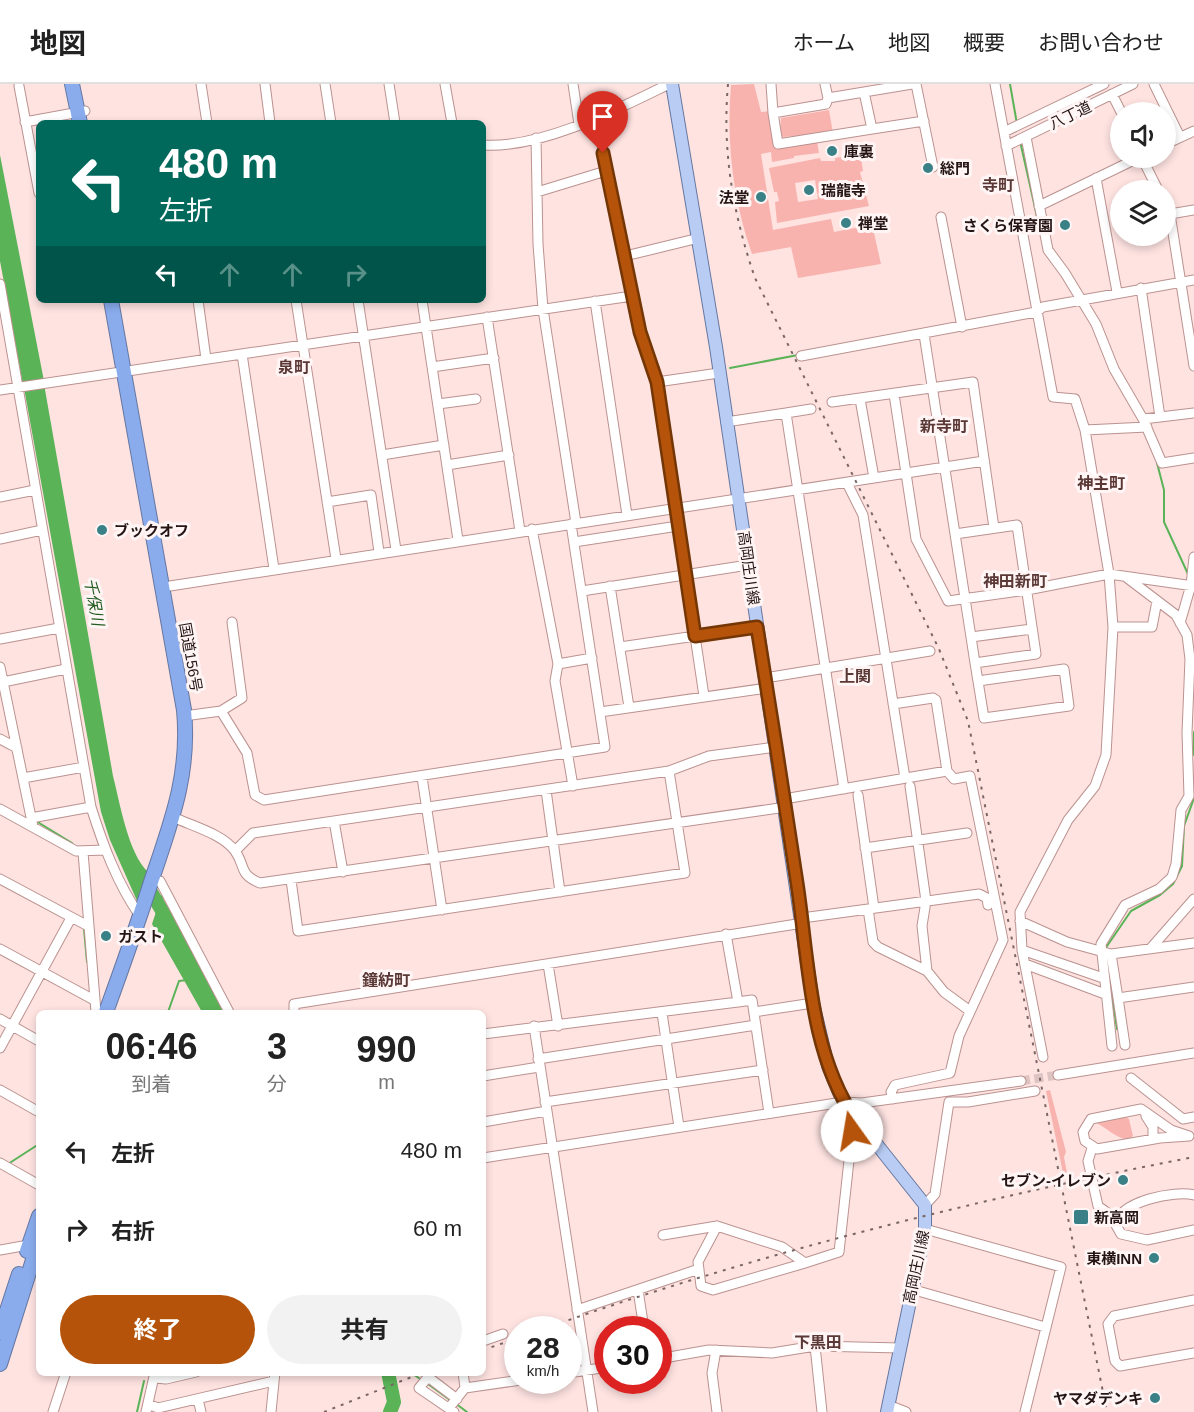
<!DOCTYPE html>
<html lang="ja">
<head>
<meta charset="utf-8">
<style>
  :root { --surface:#fff; --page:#f2f2f2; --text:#222; --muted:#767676; --line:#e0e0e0; --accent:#b45309 }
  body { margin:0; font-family:Arial,"Noto Sans JP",sans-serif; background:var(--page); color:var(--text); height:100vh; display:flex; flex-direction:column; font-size:22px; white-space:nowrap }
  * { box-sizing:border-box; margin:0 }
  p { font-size:20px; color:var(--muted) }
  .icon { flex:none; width:33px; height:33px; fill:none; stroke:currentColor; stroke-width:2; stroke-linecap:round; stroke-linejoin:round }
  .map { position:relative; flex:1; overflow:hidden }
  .side { position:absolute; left:36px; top:926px; width:450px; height:366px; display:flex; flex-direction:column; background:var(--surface); border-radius:9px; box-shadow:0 3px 9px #0003 }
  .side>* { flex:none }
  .guide { position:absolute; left:36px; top:36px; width:450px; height:183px; border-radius:9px; box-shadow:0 3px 9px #0003; background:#00695c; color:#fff; overflow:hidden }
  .fabs { position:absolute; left:1110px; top:18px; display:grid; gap:12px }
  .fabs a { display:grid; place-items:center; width:66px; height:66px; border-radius:50%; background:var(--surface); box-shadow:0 3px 9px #0003; font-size:30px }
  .speed { position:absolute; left:504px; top:1232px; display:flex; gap:12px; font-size:30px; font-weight:700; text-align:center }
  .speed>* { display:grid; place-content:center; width:78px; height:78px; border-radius:50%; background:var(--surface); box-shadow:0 3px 9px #0003; line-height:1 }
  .speed small { font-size:15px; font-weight:400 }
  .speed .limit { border:9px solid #d22; background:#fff; color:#111 }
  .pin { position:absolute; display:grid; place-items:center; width:51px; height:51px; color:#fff; margin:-62px -26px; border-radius:50% 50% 50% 0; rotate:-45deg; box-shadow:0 0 6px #0007 }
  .pin .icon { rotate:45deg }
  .me { position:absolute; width:66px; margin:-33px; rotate:347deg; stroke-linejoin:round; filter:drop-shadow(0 0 4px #0008) }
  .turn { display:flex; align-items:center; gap:21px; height:126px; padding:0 24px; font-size:27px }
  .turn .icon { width:78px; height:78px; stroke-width:2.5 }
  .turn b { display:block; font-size:42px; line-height:51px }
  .lanes { display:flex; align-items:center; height:57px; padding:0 24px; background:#0003; justify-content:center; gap:30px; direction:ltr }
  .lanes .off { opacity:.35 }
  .eta { display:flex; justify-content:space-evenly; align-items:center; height:102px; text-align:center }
  .eta b { font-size:36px; font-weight:700; line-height:42px }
  .action { display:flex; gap:12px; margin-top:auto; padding:12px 24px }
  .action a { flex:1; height:69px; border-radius:36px; background:var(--accent); color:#fff; font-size:24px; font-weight:700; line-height:69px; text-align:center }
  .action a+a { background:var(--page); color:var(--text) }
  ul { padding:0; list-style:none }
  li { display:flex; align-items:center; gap:18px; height:78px; padding:0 24px }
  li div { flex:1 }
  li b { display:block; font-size:22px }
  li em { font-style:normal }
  header { display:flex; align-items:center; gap:36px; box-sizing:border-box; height:84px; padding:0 30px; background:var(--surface); border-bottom:2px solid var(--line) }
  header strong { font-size:28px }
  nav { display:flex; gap:33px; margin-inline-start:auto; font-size:21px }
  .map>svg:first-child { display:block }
</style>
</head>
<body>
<header>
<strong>地図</strong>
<nav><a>ホーム</a><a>地図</a><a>概要</a><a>お問い合わせ</a></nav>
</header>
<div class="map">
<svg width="1194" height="1328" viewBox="0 0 1194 1328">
  <rect width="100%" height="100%" fill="#fee3e1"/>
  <path fill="#f9b3af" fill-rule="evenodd" d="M754 0 761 28 770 27 776 62 817 57 819 69 794 72V74L772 78 771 68 761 70 773 146 831 135 834 148 860 143 874 149 881 180 798 194 791 163 752 170C733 116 726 58 731 1Z
    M829 26 833 49 783 53 780 49 781 34Z
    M860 67 863 87 860 88 869 122 777 139 775 118 779 117 777 108H774L769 84 820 74 821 77H835V74L846 72V70ZM815 96 818 115 798 118 795 99Z
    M1050 1006 1066 1068 1064 1073 1067 1089H1063L1046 1007Z
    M1124 1032 1129 1035 1133 1052 1129 1056C1112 1053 1105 1041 1093 1038Z"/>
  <path fill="#5ab357" d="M0 71 44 297 23 301 0 177Z
    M44 300 113 692C120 719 128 769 148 788L138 819 110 756 101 728 24 304Z
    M162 810 164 818 190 861 225 928H202L152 840Z"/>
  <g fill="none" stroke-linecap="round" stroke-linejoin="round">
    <path stroke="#5ab357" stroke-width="2" d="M1010 0 1017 40
      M1020 57 1038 137
      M730 284 798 271
      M1157 379 1164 406V438L1188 490
      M1194 648V671
      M36 737 72 759V762
      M84 845 87 878
      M1105 865 1131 827 1160 811 1173 800 1182 782 1184 742 1194 714
      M1110 898 1117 945
      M168 928 179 897 187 896
      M8 1080 39 1060
      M406 1288 413 1290 423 1297
      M145 1289V1288
      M428 1300 450 1316
      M455 1319 467 1328
      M137 1328 144 1297"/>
    <path stroke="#5ab357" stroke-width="14" d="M144 796 168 837
      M388 1288 394 1318 390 1328"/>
    <path stroke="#ddc4c2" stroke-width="9" stroke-dasharray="9 4.5" stroke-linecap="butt" d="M1021 997 1058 991"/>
    <g stroke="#bb928f" stroke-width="11">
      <path id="minor" d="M201 0 207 39
        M265 0 270 39
        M325 0 331 39
        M389 0 395 39
        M445 0 452 39
        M573 0 579 40
        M771 0 773 29 826 20 828 14 912 0
        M825 0 828 14
        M916 0 933 83
        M995 0 1053 313 1075 315 1085 346 1109 490 1113 543 1106 671 1095 702 1068 736 1020 828 1022 866 1043 973
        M1154 0 1180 53
        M19 2 39 109
        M864 8 872 45 924 37
        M1112 10 1121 28
        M773 29 778 60 872 45
        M598 35 606 87 640 248 657 298 704 612
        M25 38 85 27
        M1004 48 1104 0
        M1026 53 1048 166 1065 189 1096 240 1114 285 1143 335 1162 379 1194 374
        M536 54 538 160 543 225 576 439
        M1166 60 1194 47
        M483 61C541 65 618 25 669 0
        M1006 62 1133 0
        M1142 74 1158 106
        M1096 94 1117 208
        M537 108 606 87
        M1039 122 1138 74
        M1166 122 1170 130 1194 282
        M1170 130 1194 126
        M941 133 962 243
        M625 172 699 154
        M0 200 91 723C103 761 117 799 140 832
        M1141 204 1160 333 1143 335
        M198 216 206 275
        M296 216 336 475
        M358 216 396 466
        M422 216 458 456
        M595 217 627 431
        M487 233 520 447
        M924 250 975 579 984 634 1069 622 1064 585 978 597
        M242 270 274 485
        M801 272 1036 228 1043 223 1194 196
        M432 283 494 274
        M657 298 719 289
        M0 306 632 212
        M894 310 916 455 948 517 1027 506 1109 490 1194 502
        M860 315 874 394 984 377
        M832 318 973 298 994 444
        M438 320 476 315
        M786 329 811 325
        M1160 333 1194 329
        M726 338 786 329 844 705
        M1085 346 1147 343
        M382 371 444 361
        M447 381 509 371
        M847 399 863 431 905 694
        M0 413 35 406
        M327 418 371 411 379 468
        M532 445 558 580 555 597 573 702
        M955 450 1017 441 1036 570 975 579
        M0 455 42 446
        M574 458 678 442
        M170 502 874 394
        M610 502 629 623
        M582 507 748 481
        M1180 539 1191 501 1194 473
        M1113 543H1152L1157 517
        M971 553 1032 545
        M0 555 59 544
        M620 563 757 543
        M558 580 592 574
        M0 583 33 743
        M765 594 930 567
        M3 598 66 585
        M893 620 933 614 936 616 947 687
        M221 627 247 669 255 711 264 716 605 663 571 440
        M600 628 767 604
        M184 632 221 627 242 614 232 538
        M0 655 17 664
        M422 693 442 826
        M23 694 84 683
        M910 702 926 817 922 842 927 887
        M546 706 560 808
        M858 711 874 824
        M784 715 947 687 954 695 970 692 1003 856 959 952 950 989 895 1001 891 1008 893 1015
        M0 725 76 767 105 766
        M173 733C192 742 223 750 235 767 246 782 238 790 260 799L786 723
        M31 734 91 723
        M334 737 343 788
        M865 764 967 749
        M235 767 253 749 669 687 709 672 776 663
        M83 768 96 928
        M0 795 88 842
        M291 796 298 847 685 789 669 687
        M160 797 229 928
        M868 825 873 858 878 863 927 887 944 908 970 927
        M802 834 979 810 987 814 988 821
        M1020 837 1067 858 1111 870 1194 859
        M726 850 738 918 752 916 769 1029
        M1151 864 1194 815
        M0 865 94 916
        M1022 866 1103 894
        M1111 870 1118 914 1194 903
        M548 880 558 942
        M1025 880 1105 910
        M1118 914 1125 961
        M294 928V920L803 839
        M754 928 813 919
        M662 929 679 1043
        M0 935 39 957
        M534 942 593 1328
        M483 950 738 918
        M1112 962 1101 860 1125 821 1159 805 1172 793 1176 780 1181 726 1189 712 1187 649 1190 575 1187 551 1176 531 1126 493
        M0 964 71 834
        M538 975 756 941
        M1058 991 1194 969
        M483 992 539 983
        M1131 994 1183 1035 1194 1033
        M0 1006 39 1028
        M545 1018 763 986
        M1141 1025 1171 1046 1189 1052 1160 1054 1097 1065 1085 1057 1083 1048 1091 1035Z
        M1146 1032 1153 1043V1055
        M483 1038 547 1027
        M1092 1064 1088 1077 1098 1122 1117 1136
        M483 1074 843 1018 862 1019 1021 997
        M0 1079 39 1101
        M1194 1111C1175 1106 1119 1117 1116 1141L1121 1150 1147 1156 1194 1146
        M925 1121 935 1110 949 1018H968L1035 1007
        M717 1142 698 1178 701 1202 713 1206 805 1179
        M925 1145 1061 1183 1025 1328
        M663 1151 717 1142 782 1163 805 1179 839 1168 852 1049 850 1041 855 1035
        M0 1166 34 1160
        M911 1205 1045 1243
        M638 1206 644 1245
        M1194 1216 1114 1232 1108 1240 1115 1277 1120 1282 1194 1269
        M577 1226 699 1185
        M483 1257 503 1250
        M815 1262 822 1328
        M716 1266 712 1289 717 1328
        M658 1275 709 1266 772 1269 815 1262 900 1264
        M427 1288 428 1293 419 1304 454 1328
        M568 1289 608 1283
        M428 1293 457 1315
        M155 1294 166 1295 196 1288
        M465 1304 521 1296
        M198 1315 201 1328
        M148 1320 158 1324 274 1297
        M888 1321 906 1328
        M449 1324 465 1304 463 1288
        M53 1328 66 1288
        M146 1328 155 1288
        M271 1328 275 1288"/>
    </g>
    <g stroke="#6677a1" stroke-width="14">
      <path id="major" d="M672 0 716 263 813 919 828 982 843 1018 925 1121V1145L887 1328"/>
    </g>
    <g stroke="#6677a1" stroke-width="16">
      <path id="highway" d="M72 0 80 39
        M106 928C122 884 138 839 152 795 172 736 190 689 184 626L111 216
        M27 1167 39 1132
        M0 1248 19 1190
        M0 1280 39 1157"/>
    </g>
    <use href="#minor" stroke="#fff" stroke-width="9"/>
    <use href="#major" stroke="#b9cdf4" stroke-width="12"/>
    <use href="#highway" stroke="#8aaced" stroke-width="14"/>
    <path stroke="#7a6665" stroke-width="2" stroke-dasharray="3 6" stroke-linecap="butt" d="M728 0C722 67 733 130 755 194L939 565 968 637 1107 1328
      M543 1245C755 1170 973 1116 1194 1073
      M483 1266 518 1254
      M324 1328 424 1288"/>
  </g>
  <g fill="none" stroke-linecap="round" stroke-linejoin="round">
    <g stroke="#753606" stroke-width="15">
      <path id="route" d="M603 69 640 248 657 298 695 552 757 543C771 628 784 714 797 799 809 878 809 967 855 1035L850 1039 852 1047"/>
    </g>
    <use href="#route" stroke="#b45309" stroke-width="10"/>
  </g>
  <g fill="#398187" stroke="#fff5f5" stroke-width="2">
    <circle cx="832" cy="67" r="6"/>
    <circle cx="928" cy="84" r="6"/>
    <circle cx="809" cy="106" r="6"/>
    <circle cx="761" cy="113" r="6"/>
    <circle cx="846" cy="139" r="6"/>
    <circle cx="1065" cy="141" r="6"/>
    <circle cx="102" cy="446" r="6"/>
    <circle cx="106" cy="852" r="6"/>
    <circle cx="1123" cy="1096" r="6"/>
    <rect x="1073" y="1125" width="16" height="16" rx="3"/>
    <circle cx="1154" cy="1174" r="6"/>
    <circle cx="1155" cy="1314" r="6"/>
  </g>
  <g text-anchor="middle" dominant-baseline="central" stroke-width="6" stroke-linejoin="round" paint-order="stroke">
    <g font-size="15" fill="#241514" stroke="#fff5f5">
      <text transform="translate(1070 31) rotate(-26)">八丁道</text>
      <text transform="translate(749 484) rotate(82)">高岡庄川線</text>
      <text transform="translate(191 573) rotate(80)">国道156号</text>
      <text transform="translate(916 1183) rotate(-78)">高岡庄川線</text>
    </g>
    <g font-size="15" font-weight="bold" fill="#241514" stroke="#fff5f5" text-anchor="start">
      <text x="844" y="67">庫裏</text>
      <text x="940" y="84">総門</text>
      <text x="821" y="106">瑞龍寺</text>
      <text x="749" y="113" text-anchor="end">法堂</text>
      <text x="858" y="139">禅堂</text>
      <text x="1053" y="141" text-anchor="end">さくら保育園</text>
      <text x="114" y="446">ブックオフ</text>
      <text x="118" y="852">ガスト</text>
      <text x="1111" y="1096" text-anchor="end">セブン-イレブン</text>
      <text x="1094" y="1133">新高岡</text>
      <text x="1142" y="1174" text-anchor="end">東横INN</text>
      <text x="1143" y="1314" text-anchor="end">ヤマダデンキ</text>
    </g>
    <g font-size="16" font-weight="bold" fill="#5a3836" stroke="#fff5f5">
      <text x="998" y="101">寺町</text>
      <text x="294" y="283">泉町</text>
      <text x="944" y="342">新寺町</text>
      <text x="1101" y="399">神主町</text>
      <text x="1015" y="497">神田新町</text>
      <text x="855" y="592">上関</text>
      <text x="386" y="896">鐘紡町</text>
      <text x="818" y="1258">下黒田</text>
    </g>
    <g font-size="16" font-style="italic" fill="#215c1f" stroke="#fff5f5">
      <text transform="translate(94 518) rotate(80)">千保川</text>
    </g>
  </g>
</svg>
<div class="fabs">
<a><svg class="icon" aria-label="sound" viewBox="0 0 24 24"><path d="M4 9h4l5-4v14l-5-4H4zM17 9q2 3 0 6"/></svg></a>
<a><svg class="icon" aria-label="layers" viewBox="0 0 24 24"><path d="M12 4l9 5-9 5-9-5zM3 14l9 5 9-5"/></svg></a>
</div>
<div class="speed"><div>28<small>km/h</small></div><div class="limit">30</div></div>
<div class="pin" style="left:603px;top:69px;background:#d93025"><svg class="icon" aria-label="arrive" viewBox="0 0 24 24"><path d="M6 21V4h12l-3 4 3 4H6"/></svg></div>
<svg class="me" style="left:852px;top:1047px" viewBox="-20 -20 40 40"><circle r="19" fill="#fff"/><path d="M0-13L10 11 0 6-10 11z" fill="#b45309"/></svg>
<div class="guide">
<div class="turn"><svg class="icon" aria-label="left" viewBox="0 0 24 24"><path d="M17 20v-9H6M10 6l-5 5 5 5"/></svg><div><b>480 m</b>左折</div></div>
<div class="lanes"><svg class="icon" aria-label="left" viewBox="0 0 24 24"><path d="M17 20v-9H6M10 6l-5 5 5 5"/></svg><svg class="icon off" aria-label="ahead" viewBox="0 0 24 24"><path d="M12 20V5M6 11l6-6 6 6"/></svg><svg class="icon off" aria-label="ahead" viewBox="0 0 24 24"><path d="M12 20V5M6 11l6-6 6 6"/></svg><svg class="icon off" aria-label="right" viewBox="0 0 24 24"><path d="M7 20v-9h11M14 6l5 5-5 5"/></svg></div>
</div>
<section class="side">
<div class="eta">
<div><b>06:46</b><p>到着</p></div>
<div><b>3</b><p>分</p></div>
<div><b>990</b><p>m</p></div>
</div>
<ul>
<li><svg class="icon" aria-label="left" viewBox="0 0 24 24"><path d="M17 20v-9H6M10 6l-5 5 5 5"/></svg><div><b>左折</b></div><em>480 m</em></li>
<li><svg class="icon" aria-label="right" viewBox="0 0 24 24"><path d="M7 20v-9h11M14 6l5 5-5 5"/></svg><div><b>右折</b></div><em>60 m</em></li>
</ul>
<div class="action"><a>終了</a><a>共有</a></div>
</section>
</div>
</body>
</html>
